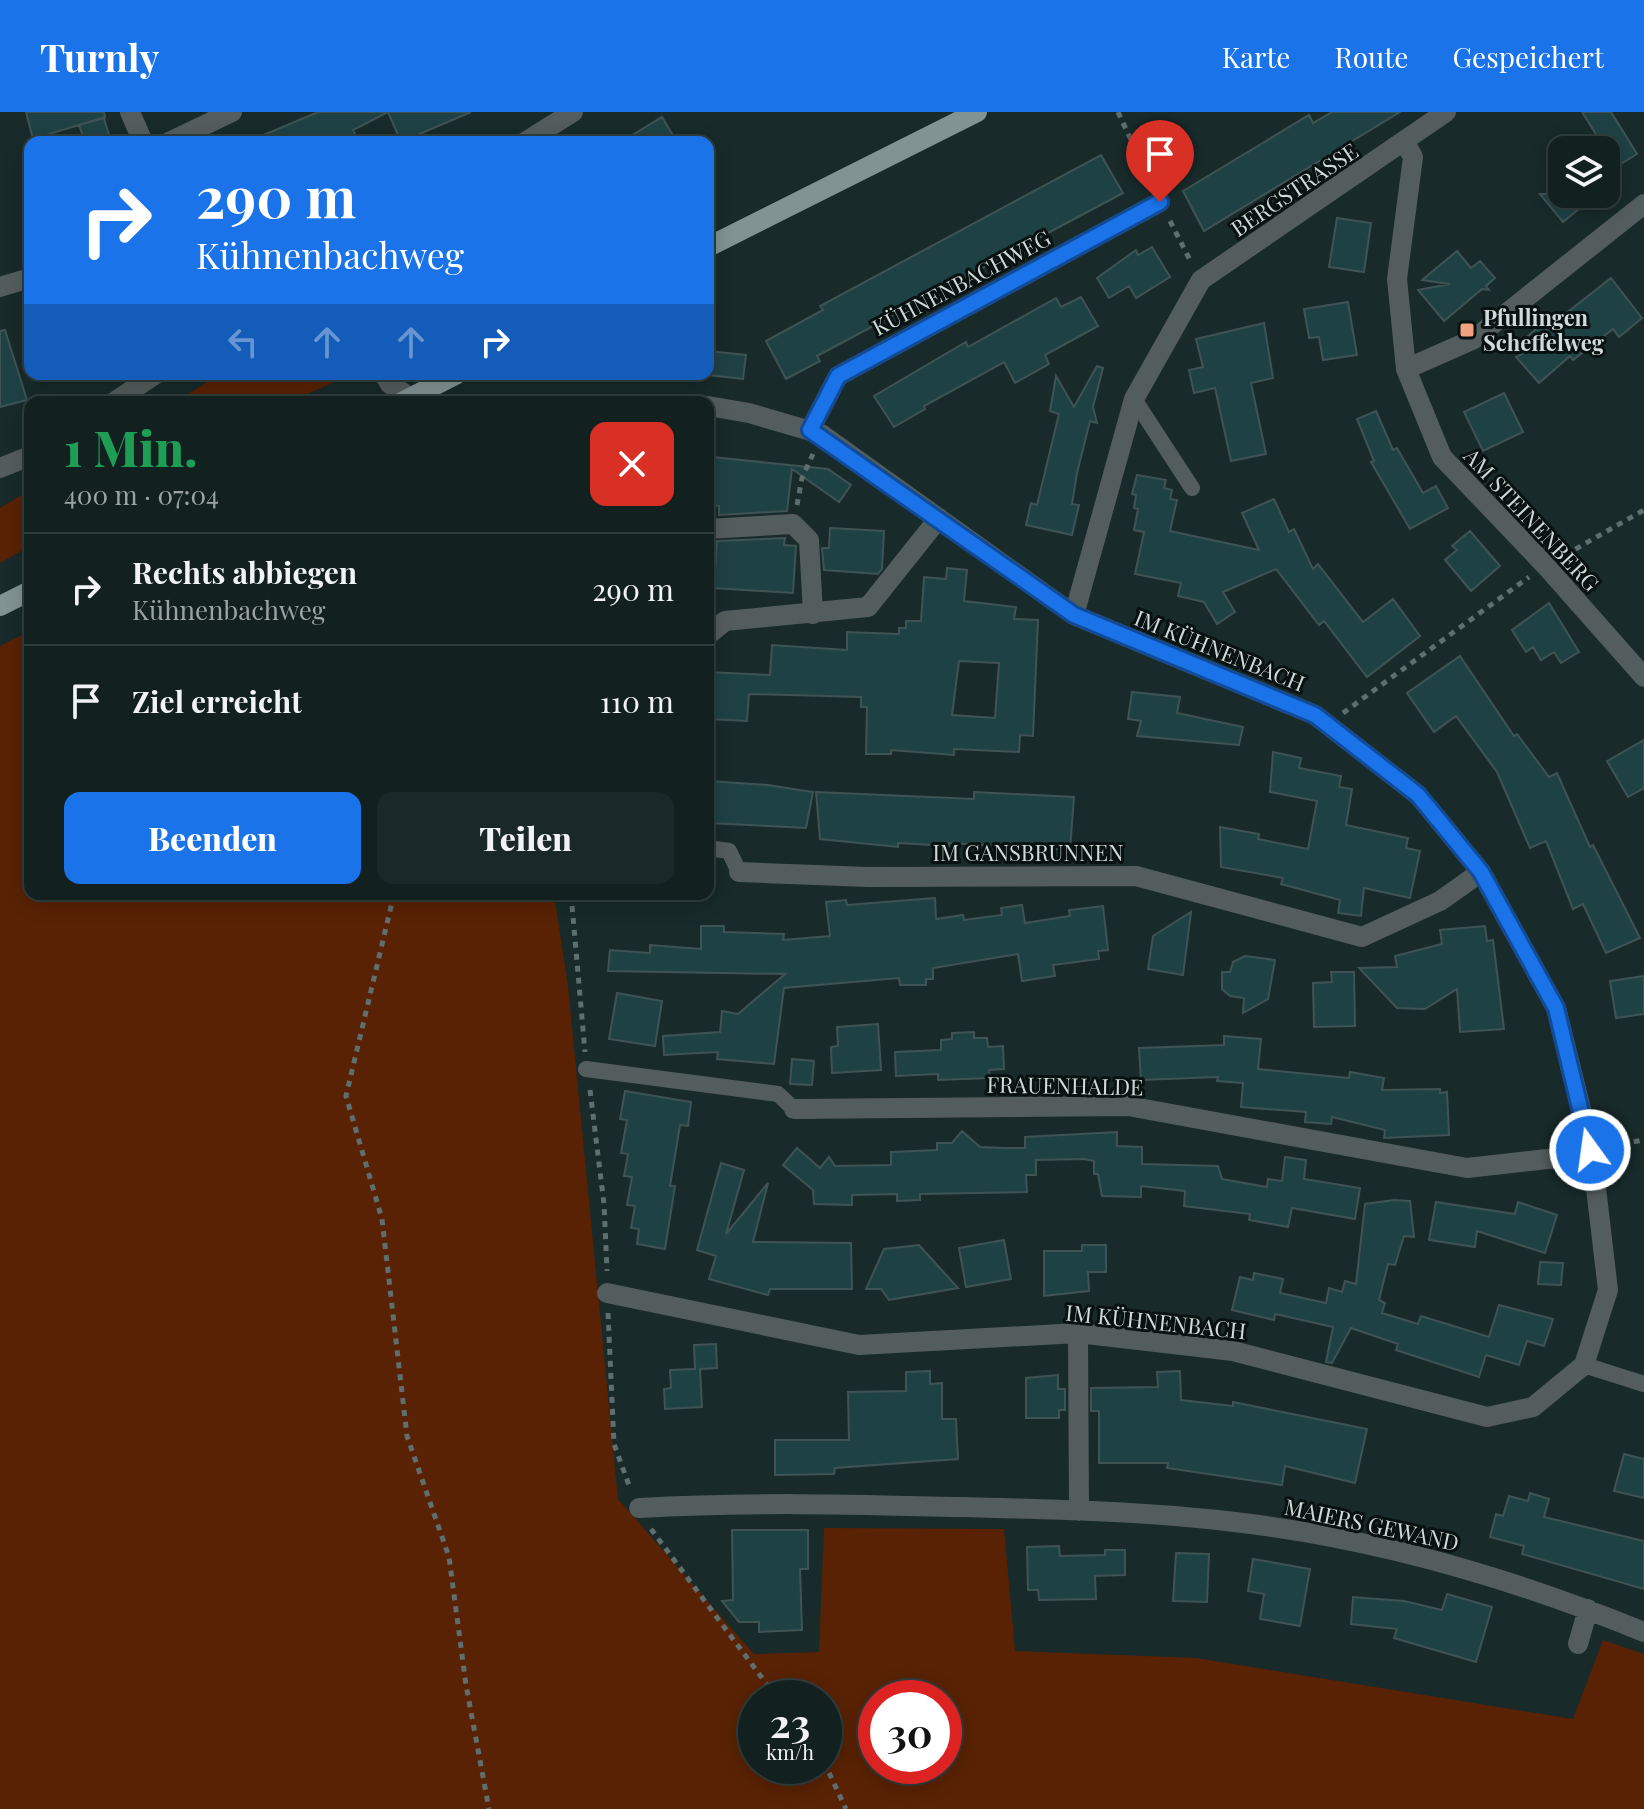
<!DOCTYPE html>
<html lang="de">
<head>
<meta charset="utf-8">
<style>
  :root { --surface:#122020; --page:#1b2829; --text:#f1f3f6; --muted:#9ca3a5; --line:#313e3e; --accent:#1a73e8 }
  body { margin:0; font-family:"Playfair Display",serif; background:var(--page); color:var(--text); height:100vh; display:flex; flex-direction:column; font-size:30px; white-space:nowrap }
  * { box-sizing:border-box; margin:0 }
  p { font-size:26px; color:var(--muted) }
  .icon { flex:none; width:44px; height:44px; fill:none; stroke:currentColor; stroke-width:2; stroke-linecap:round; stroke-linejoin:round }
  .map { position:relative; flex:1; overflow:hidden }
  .panel { position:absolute; left:24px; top:284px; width:690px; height:504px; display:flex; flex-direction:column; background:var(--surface); border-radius:16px; box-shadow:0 4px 20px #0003,0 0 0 2px var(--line) }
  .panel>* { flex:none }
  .banner { position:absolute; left:24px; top:24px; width:690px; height:244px; border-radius:16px; box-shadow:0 4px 20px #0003,0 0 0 2px var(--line); background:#1a73e8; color:#fff; overflow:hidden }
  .buttons { position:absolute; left:1548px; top:24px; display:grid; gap:16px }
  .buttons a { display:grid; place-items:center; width:72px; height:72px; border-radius:16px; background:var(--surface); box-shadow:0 4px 20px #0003,0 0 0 2px var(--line); font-size:40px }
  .speed { position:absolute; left:738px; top:1568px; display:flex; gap:16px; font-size:40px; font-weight:700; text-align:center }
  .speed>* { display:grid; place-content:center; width:104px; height:104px; border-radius:50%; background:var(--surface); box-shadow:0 4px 20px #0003,0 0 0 2px var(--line); line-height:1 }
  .speed small { font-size:20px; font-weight:400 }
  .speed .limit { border:12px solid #d22; background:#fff; color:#111 }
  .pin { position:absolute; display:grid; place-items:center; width:68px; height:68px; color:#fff; margin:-82px -34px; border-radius:50% 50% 50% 0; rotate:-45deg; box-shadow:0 0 8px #0007 }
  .pin .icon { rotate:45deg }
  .me { position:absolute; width:88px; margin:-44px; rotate:346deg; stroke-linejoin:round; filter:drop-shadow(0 0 6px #0008) }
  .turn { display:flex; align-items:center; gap:28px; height:168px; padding:0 40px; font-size:36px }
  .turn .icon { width:104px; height:104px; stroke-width:2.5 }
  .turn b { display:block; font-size:56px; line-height:68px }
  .lanes { display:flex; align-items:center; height:76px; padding:0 40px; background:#0003; justify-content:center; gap:40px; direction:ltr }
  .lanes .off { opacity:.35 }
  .round { display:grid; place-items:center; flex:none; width:84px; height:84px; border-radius:16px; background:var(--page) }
  .overview { display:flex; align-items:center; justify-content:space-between; height:136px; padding:0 40px }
  h1 { font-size:48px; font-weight:800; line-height:60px; color:#1e9e55 }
  .cta { display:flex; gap:16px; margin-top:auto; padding:16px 40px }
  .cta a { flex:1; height:92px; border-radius:16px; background:var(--accent); color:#fff; font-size:32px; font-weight:800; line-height:92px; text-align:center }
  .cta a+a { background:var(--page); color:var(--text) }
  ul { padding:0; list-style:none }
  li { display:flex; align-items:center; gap:24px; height:112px; padding:0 40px; border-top:2px solid var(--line) }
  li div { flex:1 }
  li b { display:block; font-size:30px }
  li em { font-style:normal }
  header { display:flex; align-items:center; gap:48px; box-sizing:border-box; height:112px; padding:0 40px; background:var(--accent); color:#fff }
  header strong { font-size:38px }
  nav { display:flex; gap:44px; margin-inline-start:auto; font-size:28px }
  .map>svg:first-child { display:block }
</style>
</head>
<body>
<header>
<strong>Turnly</strong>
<nav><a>Karte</a><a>Route</a><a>Gespeichert</a></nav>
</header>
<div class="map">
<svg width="1644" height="1697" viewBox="0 0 1644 1697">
  <rect width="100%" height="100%" fill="#182a2a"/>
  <path fill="#592204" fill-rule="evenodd" d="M221 262H352L290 290H175Z
    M30 378V434L0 451V396Z
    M30 519V782H554L568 874 618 1387 754 1542 819 1540 824 1416 1004 1417 1015 1539 1196 1546 1573 1607 1603 1528 1644 1542V1697H0V534ZM756 1586H824V1654H756ZM876 1586H944V1654H876Z"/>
  <path fill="#1e4244" stroke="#405354" stroke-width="2" fill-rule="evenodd" d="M26 0H104L105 5 33 27Z
    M318 0H388L353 18 359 30H247Z
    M388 0H471L401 30Z
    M1332 0H1400L1204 119 1183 79 1309 3 1313 11Z
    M1582 0H1611L1637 42 1606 61V38Z
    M662 5 677 30H621Z
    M104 6 111 30H85L79 13Z
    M1101 43 1123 81 817 244 820 249 786 267 766 229 823 198 820 194Z
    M1540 82H1597L1563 110Z
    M1337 106 1371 111 1364 160 1329 155Z
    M1152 135 1170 165 1136 186 1129 174 1109 186 1097 166 1136 138 1138 143Z
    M1457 139 1471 156 1480 149 1495 166 1486 174 1489 178 1482 177 1444 209 1418 178 1450 172 1422 168Z
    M1611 166 1642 206 1619 225 1613 217 1573 248 1570 244 1539 271 1516 245 1526 240 1519 232 1542 212 1546 217Z
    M1081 185 1098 214 1045 243 1049 252 1015 271 1004 250 924 294 925 297 894 315 874 284 966 230 968 235 1056 186 1061 195Z
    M1348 190 1357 243 1323 248 1319 225 1309 226 1304 197Z
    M1264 211 1273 266 1251 271 1266 342 1231 349 1215 276 1194 281 1189 258 1203 255 1196 227Z
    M5 218 27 288 0 295V219Z
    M708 239 746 243 743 267 708 263Z
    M1097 254 1103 256 1093 295 1097 311 1090 309 1077 361 1072 392 1079 393 1072 423 1026 413 1031 391 1037 393 1059 302 1050 299 1056 264 1074 295Z
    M1504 281 1523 320 1483 339 1464 300Z
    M1376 299 1393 338 1397 336 1423 381 1436 374 1448 396 1410 417 1371 350 1374 349 1357 307Z
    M712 345 828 357 851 373 839 390 792 357 787 399 719 403V394L708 392Z
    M1137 363 1166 368 1164 376 1172 378 1170 387 1177 388 1170 419 1259 438 1242 401 1274 387 1289 420 1294 417 1313 457 1318 452 1363 510 1393 487 1420 524 1367 565 1324 509 1319 513 1276 457 1223 480 1235 500 1217 512 1204 490 1178 484 1181 471 1135 462 1144 420 1134 418 1138 397 1134 396 1136 383 1132 382Z
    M830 416 884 419 882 457 878 462 824 458 822 436H829Z
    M1470 419 1500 454 1471 479 1445 448 1457 438 1452 434Z
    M785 426 784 433 796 434 793 481 714 476 717 429Z
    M947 456 967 458 964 489 1016 495 1014 507 1038 508 1033 624 1020 623 1019 640 954 637V643L891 638V642H866L867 595H861V585L749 582 747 609 708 607V560L770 563 772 533 847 538V520L899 522V516H906V509H921L924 465 946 467ZM959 549 999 551 995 606 952 603Z
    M1549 491 1579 540 1561 551 1554 540 1541 548 1533 535 1526 540 1512 518Z
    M1460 544 1514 624 1517 622 1549 665 1557 661 1590 735 1593 733 1640 826 1606 841 1583 792 1573 797 1546 729 1530 736 1497 660 1456 604 1434 620 1407 581Z
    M1132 580 1180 585 1177 601 1243 615 1239 633 1137 624 1141 609 1128 607Z
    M1644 628V676L1628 685 1607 649Z
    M1273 640 1301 646 1299 656 1341 664 1339 675 1352 677 1346 713 1408 726 1406 736 1420 739 1410 786 1364 776 1361 804 1338 801 1340 788 1281 772 1283 766 1221 755 1220 715 1259 722 1258 727 1308 737 1317 689 1270 680Z
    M708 669 768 673 813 680 806 716 708 711Z
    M816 680 974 687V680L1074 685 1070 738 949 731V734L898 731V735L820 727Z
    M935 786 936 807 963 803 964 808 1002 803 1001 796 1022 793 1025 811 1070 804 1069 798 1103 794 1108 838 1098 839 1099 847 1053 853 1055 864 1022 869 1018 842 933 856V867H926V873H900L899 866 784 876 774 952 717 947 718 940 664 943 663 924 720 920 722 899 738 902 785 862 608 859 610 838 650 841V833L701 837V814H724V820L784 822 783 828 830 824 826 790 846 788 847 793Z
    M1191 800 1183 863 1148 857 1153 824Z
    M1485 814 1487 829 1493 828 1504 917 1460 920 1457 877 1425 897 1397 896 1359 856 1397 855 1395 844 1442 832 1440 818Z
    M1245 844 1275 848 1268 887 1243 901 1244 886 1230 884 1222 877V860H1230L1233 850Z
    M1331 860H1354L1355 914 1314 915 1313 871 1332 870Z
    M1644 864V902L1616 906 1610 869Z
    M617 881 662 889 655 934 609 927Z
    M878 912 881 958 832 961 831 935 838 934 837 915Z
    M974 920V926H987L988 935 1003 934 1004 957 989 958 990 966 938 968V962L896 964 895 940 941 938V928L952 927V921Z
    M1224 924 1261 927 1258 957 1349 966 1350 960 1384 966 1382 978 1440 977V981L1447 980 1449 1023 1384 1026 1385 1018 1332 1005 1331 1012 1305 1010 1306 1000 1241 995 1243 971 1217 969 1218 965 1141 968 1139 936 1224 933Z
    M792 947 814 949 812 973 790 972Z
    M625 979 691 990 688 1014 680 1013 670 1074H675L665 1137 637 1132 639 1117 631 1116 635 1094 627 1093 632 1065 624 1064 628 1042 621 1041 627 1008 620 1007Z
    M962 1019 980 1035 1005 1036H1025V1025L1117 1020V1034L1142 1035V1052L1218 1054 1222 1067 1267 1075 1268 1067 1282 1069 1285 1045 1306 1048 1304 1067 1360 1076 1355 1107 1292 1096 1288 1115 1249 1108 1250 1102 1184 1094 1185 1079 1141 1074V1085L1102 1084 1098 1062H1094V1049L1084 1047 1036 1048V1063H1026L1027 1080 920 1082V1088L897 1089V1082L852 1083V1093L814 1092 813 1078 783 1053 797 1036 820 1056 829 1045 835 1054 891 1053V1040L937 1038V1031H952Z
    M721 1051 744 1058 726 1122 768 1071 753 1130 851 1131 852 1177H770L768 1183 709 1167 716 1144 697 1138Z
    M1394 1088 1410 1089 1414 1125 1404 1124 1395 1153 1388 1152 1379 1188 1385 1191 1382 1201 1418 1212 1421 1204 1489 1225 1499 1193 1553 1207 1544 1234 1527 1229 1519 1253 1486 1243 1479 1265 1396 1238 1398 1232 1351 1216 1332 1251 1326 1250 1333 1215 1275 1202 1274 1208 1232 1198 1240 1165 1253 1168 1254 1161 1283 1167 1280 1181 1326 1191 1329 1176 1342 1180 1345 1169 1356 1172 1365 1092Z
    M1436 1090 1515 1102 1518 1090 1557 1103 1545 1141 1477 1119 1475 1135 1429 1128Z
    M1004 1128 1011 1167 966 1175 959 1136Z
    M919 1133 958 1176 889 1188 881 1177H866L884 1137Z
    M1082 1133H1106V1160H1088L1089 1179 1044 1184V1139H1082Z
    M1540 1150 1563 1151 1561 1173 1538 1172Z
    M716 1232 717 1256 700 1257 702 1295 665 1297 664 1277 671 1276 670 1258 695 1257 694 1233Z
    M930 1259V1272L942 1271V1307H956L958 1347 835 1356 834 1362 775 1363V1328H849L848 1280 906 1279V1260Z
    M1180 1259 1181 1288 1233 1294V1290L1367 1317 1355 1371 1285 1354 1282 1373 1167 1356 1168 1351H1099V1299H1091V1276L1158 1275 1157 1260Z
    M1058 1263V1277H1065V1298H1059V1306H1026V1266Z
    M1624 1342 1644 1347V1386L1614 1379Z
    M1530 1381 1549 1387 1544 1405 1644 1429V1477L1522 1442 1524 1434 1490 1425 1496 1402 1503 1404 1509 1384 1528 1389Z
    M732 1418H808V1457H800L802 1518 759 1520V1510H739L722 1489 733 1488Z
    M1059 1434 1060 1444 1105 1443V1438H1125V1463L1095 1464 1096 1487 1039 1488 1038 1478H1028L1027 1435Z
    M1176 1441 1209 1442 1207 1490 1173 1489Z
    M1253 1447 1310 1457 1300 1514 1260 1507 1264 1482 1248 1479Z
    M1447 1482 1492 1495 1476 1550 1394 1526 1397 1517 1351 1512 1353 1485 1404 1489 1442 1498Z"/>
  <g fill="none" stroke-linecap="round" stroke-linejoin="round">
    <path stroke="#5f6e6e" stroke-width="5" stroke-dasharray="6 6" stroke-linecap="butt" d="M1118 0 1151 71
      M1170 109 1191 150
      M797 393 802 366 813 342
      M1565 443 1644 398
      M1343 601 1529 465
      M394 782 346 984 382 1107 407 1324 449 1445 466 1573 489 1697
      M571 782 585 940
      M590 978 604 1092 607 1159
      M1610 1034 1644 1028
      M608 1201 614 1332 630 1376
      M651 1417 777 1586
      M824 1650 846 1697"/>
    <path stroke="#545d5d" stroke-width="16" d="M1134 287 1192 376
      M708 736 729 739 739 760
      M586 957 778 982 794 997
      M1584 1253 1644 1272"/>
    <path stroke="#545d5d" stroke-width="20" d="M130 0 143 30
      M169 30 232 0
      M525 30 573 0
      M1405 31 1413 45 1397 167 1406 257 1442 345 1545 453 1644 565
      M0 175 30 166
      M1406 257 1474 227 1644 92
      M384 262 390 272 417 290
      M114 290 156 262
      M810 318 838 264 1160 90
      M0 356 30 344
      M708 417 793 412 809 428 813 502
      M1074 503 1134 287 1201 168 1446 0
      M708 523 725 509 868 495 939 406
      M739 760 868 765 1136 764 1362 825 1440 789 1481 760
      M794 997 1128 994 1467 1056 1592 1042
      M607 1181 859 1233 1078 1221 1233 1239 1487 1305 1533 1295 1584 1253 1608 1178 1592 1042 1556 896 1481 760 1418 683 1315 603 1074 503 821 322 749 301 708 294
      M1078 1221 1079 1399
      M639 1396C744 1390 848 1392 953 1395 1050 1397 1147 1399 1243 1411 1381 1428 1515 1467 1644 1520
      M1578 1532 1588 1497"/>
    <path stroke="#829393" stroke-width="20" d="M708 135 977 0
      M402 290 457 262
      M0 494 30 479"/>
  </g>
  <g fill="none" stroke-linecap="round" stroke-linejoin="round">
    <g stroke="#114b97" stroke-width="20">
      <path id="route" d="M1160 90 838 264 810 318 1074 503 1315 603 1418 683 1481 760 1556 896 1590 1038"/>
    </g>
    <use href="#route" stroke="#1a73e8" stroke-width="14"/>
  </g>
  <rect fill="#f2a17e" stroke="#091111" stroke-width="3" x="1459" y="210" width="16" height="16" rx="4"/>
  <g text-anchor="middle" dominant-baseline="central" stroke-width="6" stroke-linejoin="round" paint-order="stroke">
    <g font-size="22" fill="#cfdada" stroke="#091111">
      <text transform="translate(1294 77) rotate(-34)">BERGSTRASSE</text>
      <text transform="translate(961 170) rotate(-28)">KÜHNENBACHWEG</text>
      <text transform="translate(1532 407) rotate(47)">AM STEINENBERG</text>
      <text transform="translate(1220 538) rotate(22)">IM KÜHNENBACH</text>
      <text x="1028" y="740">IM GANSBRUNNEN</text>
      <text transform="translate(1065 973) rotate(1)">FRAUENHALDE</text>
      <text transform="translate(1156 1209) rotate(6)">IM KÜHNENBACH</text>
      <text transform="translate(1372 1412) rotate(12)">MAIERS GEWAND</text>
    </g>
    <g font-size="22" font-weight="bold" fill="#cfdada" stroke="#091111" text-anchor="start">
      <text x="1483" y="205">Pfullingen<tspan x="1483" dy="25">Scheffelweg</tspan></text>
    </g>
  </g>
</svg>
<div class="buttons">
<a><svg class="icon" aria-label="layers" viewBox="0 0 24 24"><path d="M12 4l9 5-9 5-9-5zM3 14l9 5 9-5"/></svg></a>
</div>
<div class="speed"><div>23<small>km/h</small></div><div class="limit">30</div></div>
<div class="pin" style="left:1160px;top:90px;background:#d93025"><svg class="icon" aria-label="arrive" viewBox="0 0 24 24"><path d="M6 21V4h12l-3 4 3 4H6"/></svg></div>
<svg class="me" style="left:1590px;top:1038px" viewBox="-20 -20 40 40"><circle r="17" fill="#1a73e8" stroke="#fff" stroke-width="3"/><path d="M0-11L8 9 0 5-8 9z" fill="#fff"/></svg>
<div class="banner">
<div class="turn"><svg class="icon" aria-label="right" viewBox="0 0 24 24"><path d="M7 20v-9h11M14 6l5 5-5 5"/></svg><div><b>290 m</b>Kühnenbachweg</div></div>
<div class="lanes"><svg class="icon off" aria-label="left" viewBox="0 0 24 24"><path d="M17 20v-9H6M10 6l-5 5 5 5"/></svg><svg class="icon off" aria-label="ahead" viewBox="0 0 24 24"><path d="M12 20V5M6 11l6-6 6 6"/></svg><svg class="icon off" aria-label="ahead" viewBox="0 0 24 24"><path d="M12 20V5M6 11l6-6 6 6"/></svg><svg class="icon" aria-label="right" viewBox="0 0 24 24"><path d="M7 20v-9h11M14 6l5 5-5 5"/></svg></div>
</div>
<section class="panel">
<div class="overview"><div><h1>1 Min.</h1><p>400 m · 07:04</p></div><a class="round" style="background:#d93025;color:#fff"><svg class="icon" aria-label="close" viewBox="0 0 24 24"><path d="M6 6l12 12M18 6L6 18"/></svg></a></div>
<ul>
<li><svg class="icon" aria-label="right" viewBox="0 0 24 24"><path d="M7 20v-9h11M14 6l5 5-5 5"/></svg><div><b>Rechts abbiegen</b><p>Kühnenbachweg</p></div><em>290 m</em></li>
<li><svg class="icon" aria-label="arrive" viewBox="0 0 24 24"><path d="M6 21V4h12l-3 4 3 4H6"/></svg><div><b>Ziel erreicht</b></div><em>110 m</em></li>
</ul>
<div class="cta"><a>Beenden</a><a>Teilen</a></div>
</section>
</div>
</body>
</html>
